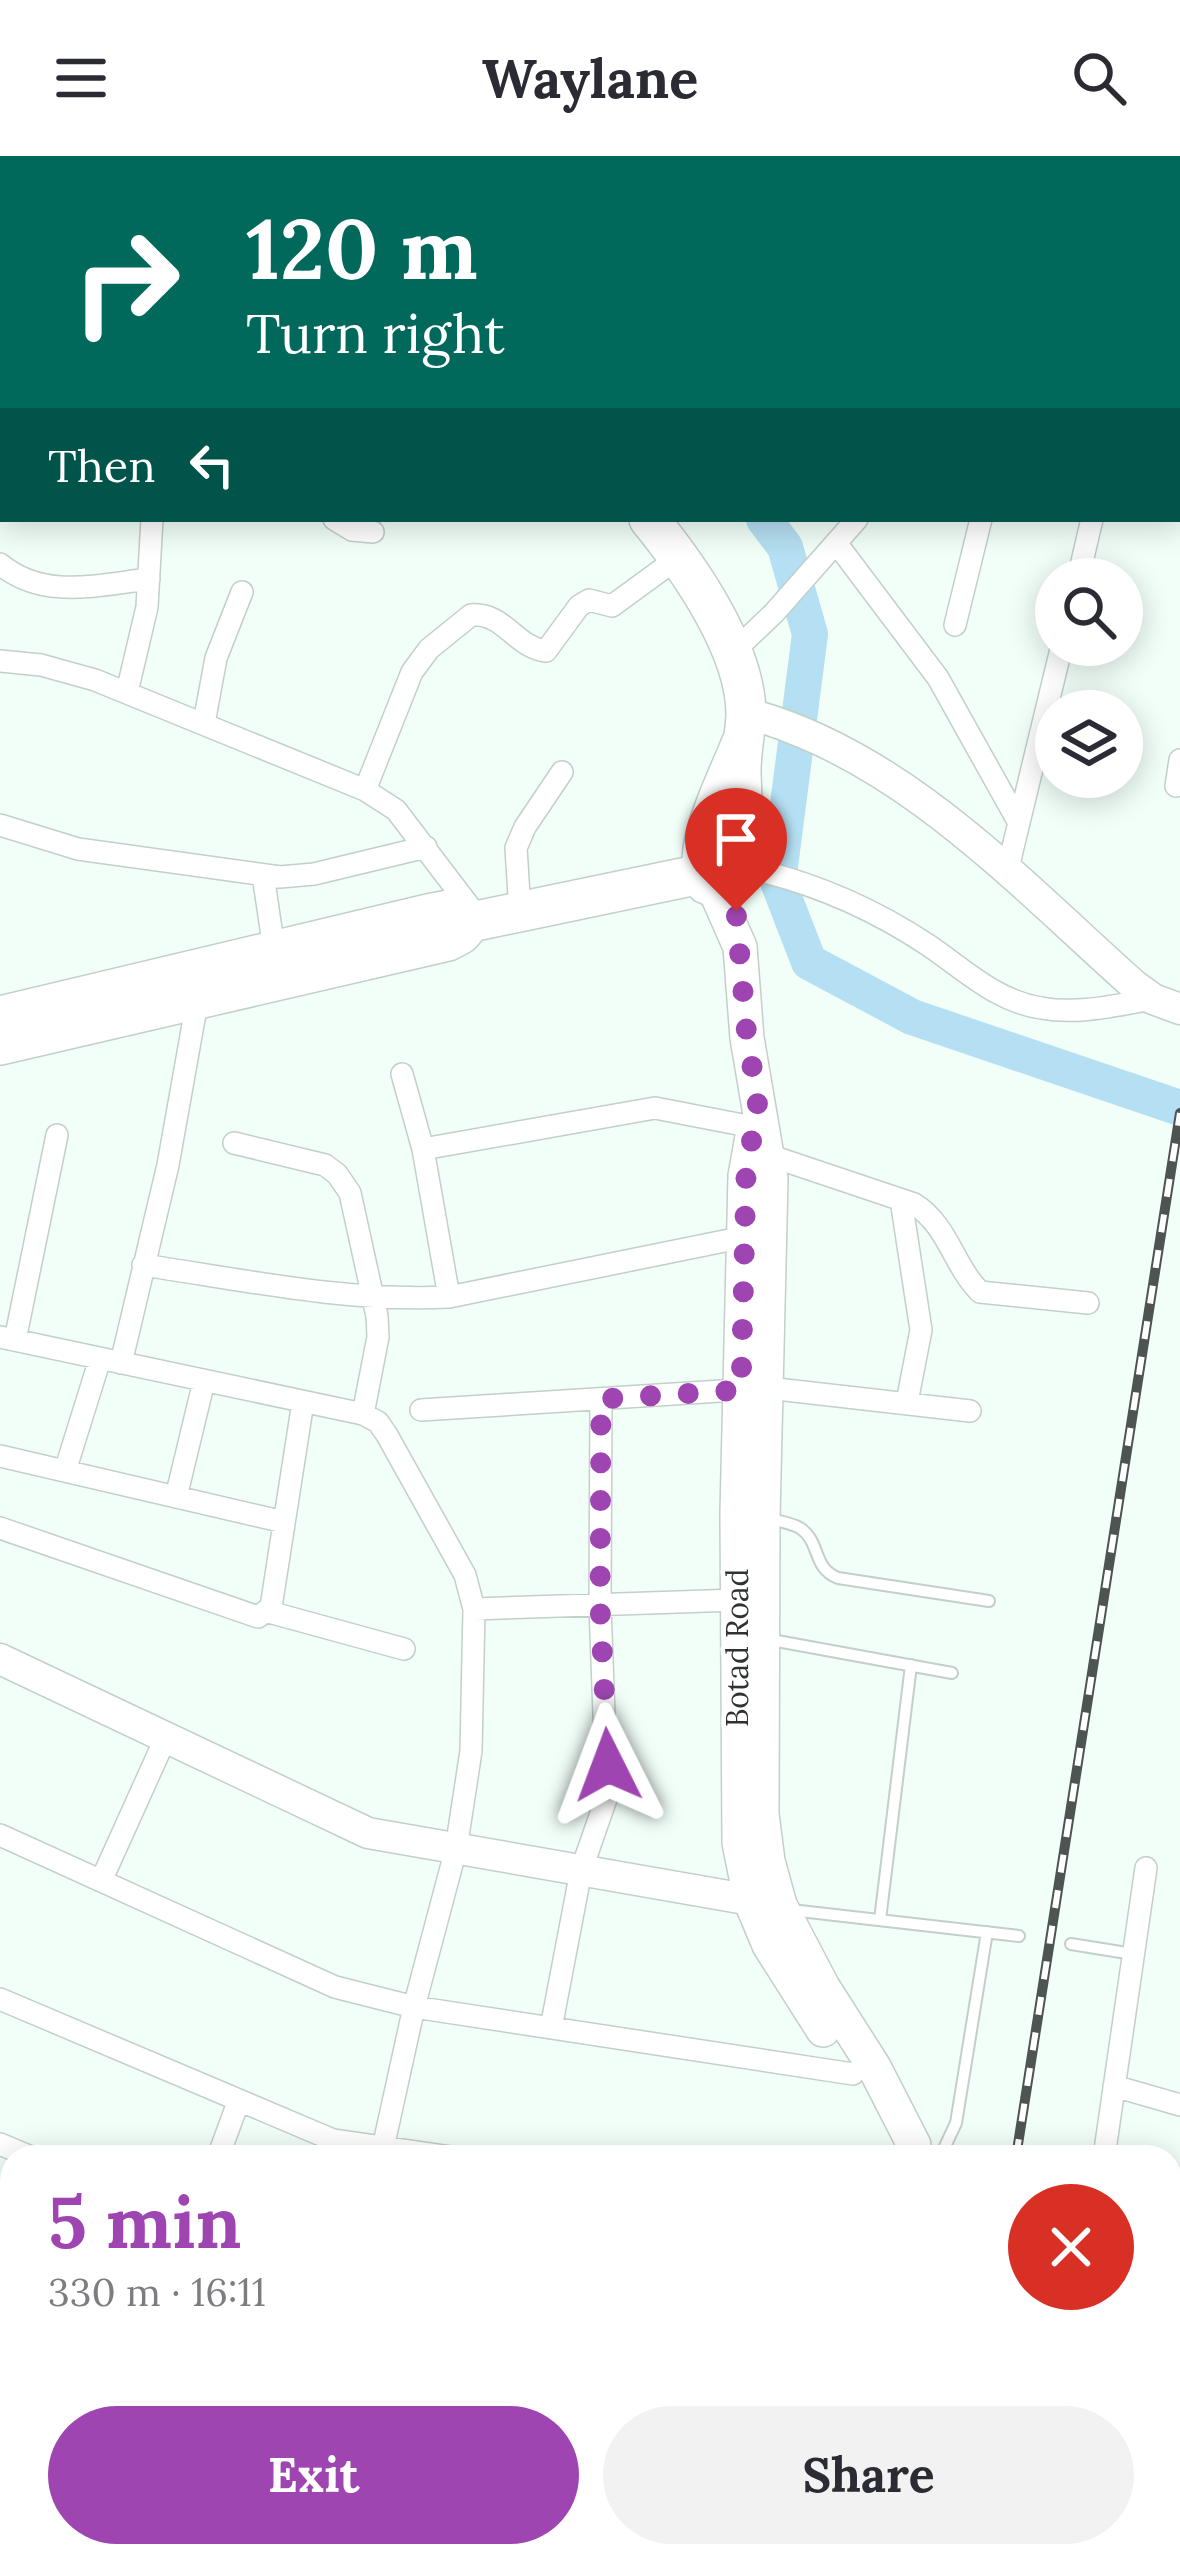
<!DOCTYPE html>
<html lang="en">
<head>
<meta charset="utf-8">
<style>
  :root { --surface:#fff; --page:#f2f2f3; --text:#2b2b33; --muted:#7c7c81; --accent:#9e45b1 }
  body { margin:0; font-family:Lora,serif; background:var(--page); color:var(--text); height:100vh; display:flex; flex-direction:column; font-size:45px; white-space:nowrap }
  * { box-sizing:border-box; margin:0 }
  p { font-size:39px; color:var(--muted) }
  .icon { flex:none; width:66px; height:66px; fill:none; stroke:currentColor; stroke-width:2; stroke-linecap:round; stroke-linejoin:round }
  .map { position:relative; flex:1; overflow:hidden }
  .details { position:absolute; left:0px; top:1989px; width:1182px; height:423px; display:flex; flex-direction:column; background:var(--surface); border-radius:36px 36px 0 0; box-shadow:0 6px 30px #0003 }
  .details>* { flex:none }
  .banner { position:absolute; left:0px; top:0px; width:1182px; height:366px; box-shadow:0 6px 30px #0003; background:#00695c; color:#fff; overflow:hidden }
  .tools { position:absolute; left:1035px; top:402px; display:grid; gap:24px }
  .tools a { display:grid; place-items:center; width:108px; height:108px; border-radius:50%; background:var(--surface); box-shadow:0 6px 30px #0003; font-size:60px }
  .pin { position:absolute; display:grid; place-items:center; width:102px; height:102px; color:#fff; margin:-123px -51px; border-radius:50% 50% 50% 0; rotate:-45deg; box-shadow:0 0 12px #0007 }
  .pin .icon { rotate:45deg }
  .me { position:absolute; width:132px; margin:-66px; rotate:357deg; stroke-linejoin:round; filter:drop-shadow(0 0 9px #0008) }
  .turn { display:flex; align-items:center; gap:42px; height:252px; padding:0 48px; font-size:54px }
  .turn .icon { width:156px; height:156px; stroke-width:2.5 }
  .turn b { display:block; font-size:84px; line-height:102px }
  .then { display:flex; align-items:center; height:114px; padding:0 48px; background:#0003; gap:24px; font-size:45px }
  .round { display:grid; place-items:center; flex:none; width:126px; height:126px; border-radius:63px; background:var(--page) }
  .overview { display:flex; align-items:center; justify-content:space-between; height:204px; padding:0 48px }
  h1 { font-size:72px; font-weight:700; line-height:90px; color:var(--accent) }
  .button { display:flex; gap:24px; margin-top:auto; padding:24px 48px }
  .button a { flex:1; height:138px; border-radius:72px; background:var(--accent); color:#fff; font-size:48px; font-weight:700; line-height:138px; text-align:center }
  .button a+a { background:var(--page); color:var(--text) }
  header { display:flex; justify-content:space-between; align-items:center; height:156px; padding:0 48px; background:var(--surface); font-size:54px; font-weight:700 }
  .map>svg:first-child { display:block }
</style>
</head>
<body>
<header><svg class="icon" aria-label="menu" viewBox="0 0 24 24"><path d="M4 6h16M4 12h16M4 18h16"/></svg>Waylane<svg class="icon" aria-label="search" viewBox="0 0 24 24"><circle cx="10" cy="10" r="6"/><path d="M15 15l6 6"/></svg></header>
<div class="map">
<svg width="1180" height="2410" viewBox="0 0 1180 2410">
  <rect width="100%" height="100%" fill="#f2fff9"/>
  <g fill="none" stroke-linecap="round" stroke-linejoin="round">
    <path stroke="#b5dff2" stroke-width="36" d="M502 0 505 3
      M764 363 785 391 810 478 778 726 809 806 912 861 1180 952"/>
    <g stroke="#c3cfc9" stroke-width="14">
      <path id="lane" d="M769 1363C779 1365 792 1367 800 1372 821 1386 812 1412 838 1422L989 1445
        M766 1483 952 1517
        M791 1754 1019 1780
        M880 1764 911 1509
        M1071 1788 1133 1798
        M940 2001 956 1967 987 1776
        M1170 2191 1180 2194
        M1170 2345 1180 2347
        M1046 2401 1094 2410"/>
    </g>
    <g stroke="#c3cfc9" stroke-width="24">
      <path id="street" d="M914 0 920 3
        M1016 0 1023 3
        M172 3 181 0
        M1179 48 1180 47
        M0 66 3 67
        M1179 123H1180
        M1179 182H1180
        M0 192 3 189
        M1179 350H1180
        M334 363 352 374 373 376
        M837 388 938 522 1019 667
        M0 408C43 444 97 429 149 423
        M1078 423 1092 363
        M955 469 981 363
        M731 498 774 457 857 363
        M0 505 41 509 95 524 365 634 396 654 476 759
        M127 536 147 451 152 363
        M204 567 216 502 242 436
        M1176 630 1180 604
        M365 634 412 516 429 493 471 459C504 456 516 492 546 495L579 450 589 444 612 450 679 401
        M0 669 78 693 280 721 314 718 426 691
        M739 710C807 724 871 751 928 789 965 814 996 845 1041 852 1079 859 1116 849 1153 843
        M1007 716 1062 489
        M263 719 274 793
        M520 755 516 692 525 671 562 616
        M402 918 423 993 449 1141
        M234 987 325 1009 337 1018 350 1037 377 1160 378 1181 363 1258
        M423 993 655 952 753 971
        M768 999 914 1048C948 1069 953 1109 980 1136L1088 1147
        M901 1044 921 1174 907 1246
        M143 1109C244 1124 346 1146 449 1141L744 1081
        M0 1181 363 1258 378 1266 387 1279 465 1419 474 1453 471 1595 456 1693 414 1851 381 2001
        M15 1184 57 979
        M121 1207 168 1009 199 835
        M421 1254 768 1232 970 1255
        M0 1300 284 1366
        M65 1315 100 1203
        M176 1341 204 1225
        M0 1372 258 1461 271 1451 303 1246
        M474 1453 737 1444
        M269 1456 404 1493
        M0 1679 335 1831 414 1851 853 1918
        M101 1725 166 1581
        M0 1843 333 1984 450 2001
        M551 1872 581 1715 607 1640 600 1450 601 1243
        M1114 1930 1180 1949
        M0 1988 31 2001
        M218 2001 239 1944
        M1104 2001 1146 1712
        M0 2185 12 2150
        M0 2239 12 2243
        M0 2374 12 2378
        M78 2400 108 2410
        M602 2400 636 2410
        M131 2410 134 2400
        M353 2410 356 2400
        M479 2410 482 2400
        M1045 2410 1047 2400"/>
    </g>
    <g stroke="#c3cfc9" stroke-width="33">
      <path id="secondary" d="M746 557C901 598 1018 726 1135 830L1153 843 1180 853
        M0 1503 368 1677 774 1748"/>
    </g>
    <g stroke="#c3cfc9" stroke-width="36">
      <path id="primary" d="M714 732 740 791 747 882 771 1023 763 1361 762 1658 768 1705 780 1749 823 1831 874 1911 914 1989V2001
        M753 975 745 1020 737 1357 739 1687 751 1746 769 1789 823 1874
        M864 2410 865 2400"/>
    </g>
    <g stroke="#c3cfc9" stroke-width="42">
      <path id="highway" d="M371 0 373 3
        M649 363C689 412 747 494 746 560 745 578 741 596 741 615 742 652 745 688 736 725L721 734 706 728C689 694 728 622 741 588
        M0 860 428 758 449 754 471 766
        M0 889 448 785 461 778 471 766 701 718"/>
    </g>
    <use href="#lane" stroke="#fff" stroke-width="10"/>
    <use href="#street" stroke="#fff" stroke-width="21"/>
    <use href="#secondary" stroke="#fff" stroke-width="30"/>
    <use href="#primary" stroke="#fff" stroke-width="33"/>
    <use href="#highway" stroke="#fff" stroke-width="39"/>
    <g stroke="#4d5451" stroke-width="10">
      <path id="rail" d="M1016 2001 1180 957
        M952 2410 954 2400"/>
    </g>
    <use href="#rail" stroke="#fff" stroke-width="6" stroke-dasharray="18" stroke-linecap="butt"/>
  </g>
  <g fill="none" stroke-linecap="round" stroke-linejoin="round">
    <path stroke="#9e45b1" stroke-width="21" stroke-dasharray="0 37.8" d="M608 1609 600 1450 601 1243 741 1234 746 1020 758 944 747 882 736 755"/>
  </g>
  <g text-anchor="middle" dominant-baseline="central" stroke-width="9" stroke-linejoin="round" paint-order="stroke">
    <g font-size="30" fill="#2e3331" stroke="#fff">
      <text transform="translate(737 1492) rotate(-90)">Botad Road</text>
    </g>
  </g>
</svg>
<div class="tools">
<a><svg class="icon" aria-label="search" viewBox="0 0 24 24"><circle cx="10" cy="10" r="6"/><path d="M15 15l6 6"/></svg></a>
<a><svg class="icon" aria-label="layers" viewBox="0 0 24 24"><path d="M12 4l9 5-9 5-9-5zM3 14l9 5 9-5"/></svg></a>
</div>
<div class="pin" style="left:736px;top:755px;background:#d93025"><svg class="icon" aria-label="arrive" viewBox="0 0 24 24"><path d="M6 21V4h12l-3 4 3 4H6"/></svg></div>
<svg class="me" style="left:608px;top:1609px" viewBox="-20 -20 40 40"><path d="M0-17L14 15 0 8-14 15z" fill="#9e45b1" stroke="#fff" stroke-width="4"/></svg>
<div class="banner">
<div class="turn"><svg class="icon" aria-label="right" viewBox="0 0 24 24"><path d="M7 20v-9h11M14 6l5 5-5 5"/></svg><div><b>120 m</b>Turn right</div></div>
<div class="then">Then<svg class="icon" aria-label="left" viewBox="0 0 24 24"><path d="M17 20v-9H6M10 6l-5 5 5 5"/></svg></div>
</div>
<section class="details">
<div class="overview"><div><h1>5 min</h1><p>330 m · 16:11</p></div><a class="round" style="background:#d93025;color:#fff"><svg class="icon" aria-label="close" viewBox="0 0 24 24"><path d="M6 6l12 12M18 6L6 18"/></svg></a></div>
<div class="button"><a>Exit</a><a>Share</a></div>
</section>
</div>
</body>
</html>
